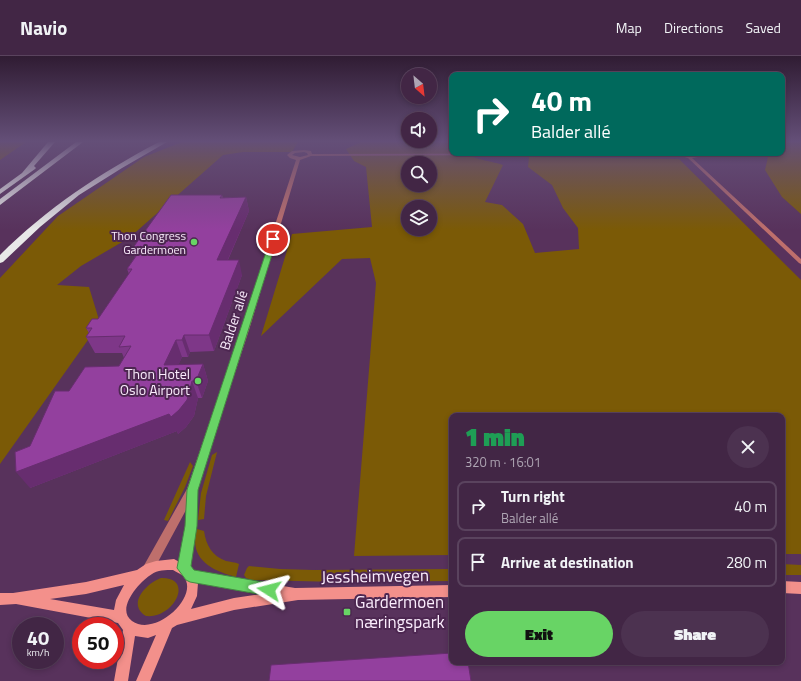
<!DOCTYPE html>
<html lang="en">
<head>
<meta charset="utf-8">
<style>
  :root { --surface:#422645; --page:#4c3250; --text:#f1f3f6; --muted:#aea5b3; --line:#5a435e; --accent:#68d465 }
  body { margin:0; font-family:"Titillium Web",sans-serif; background:var(--page); color:var(--text); height:100vh; display:flex; flex-direction:column; font-size:15px; white-space:nowrap }
  * { box-sizing:border-box; margin:0 }
  p { font-size:13px; color:var(--muted) }
  .icon { flex:none; width:22px; height:22px; fill:none; stroke:currentColor; stroke-width:2; stroke-linecap:round; stroke-linejoin:round }
  .map { position:relative; flex:1; overflow:hidden }
  .side { position:absolute; left:449px; top:357px; width:336px; height:252px; display:flex; flex-direction:column; background:var(--surface); border-radius:8px; box-shadow:0 2px 6px #0003,0 0 0 1px var(--line) }
  .side>* { flex:none }
  .banner { position:absolute; left:449px; top:16px; width:336px; height:84px; border-radius:8px; box-shadow:0 2px 6px #0003,0 0 0 1px var(--line); background:#00695c; color:#fff; overflow:hidden }
  .needle { width:26px; rotate:152deg }
  .buttons { position:absolute; left:401px; top:12px; display:grid; gap:8px }
  .buttons a { display:grid; place-items:center; width:36px; height:36px; border-radius:50%; background:var(--surface); box-shadow:0 2px 6px #0003,0 0 0 1px var(--line); font-size:20px }
  .speed { position:absolute; left:12px; top:561px; display:flex; gap:8px; font-size:20px; font-weight:700; text-align:center }
  .speed>* { display:grid; place-content:center; width:52px; height:52px; border-radius:50%; background:var(--surface); box-shadow:0 2px 6px #0003,0 0 0 1px var(--line); line-height:1 }
  .speed small { font-size:10px; font-weight:400 }
  .speed .limit { border:6px solid #d22; background:#fff; color:#111 }
  .pin { position:absolute; display:grid; place-items:center; width:34px; height:34px; color:#fff; margin:-17px; border:2px solid #fff; border-radius:50%; box-shadow:0 1px 4px #0007 }
  .me { position:absolute; width:44px; margin:-22px; rotate:279deg; stroke-linejoin:round; filter:drop-shadow(0 0 3px #0008) }
  .turn { display:flex; align-items:center; gap:14px; height:84px; padding:0 16px; font-size:18px }
  .turn .icon { width:52px; height:52px; stroke-width:2.5 }
  .turn b { display:block; font-size:28px; line-height:34px }
  .round { display:grid; place-items:center; flex:none; width:42px; height:42px; border-radius:21px; background:var(--page) }
  .head { display:flex; align-items:center; justify-content:space-between; height:68px; padding:0 16px }
  h1 { font-size:24px; font-weight:800; line-height:30px; color:#1e9e55 }
  .action { display:flex; gap:8px; margin-top:auto; padding:8px 16px }
  .action a { flex:1; height:46px; border-radius:24px; background:var(--accent); color:#111; font-size:16px; font-weight:800; line-height:46px; text-align:center }
  .action a+a { background:var(--page); color:var(--text) }
  ul { padding:0; list-style:none }
  li { display:flex; align-items:center; gap:12px; height:50px; margin:0 8px 6px; padding:0 8px; border:2px solid var(--line); border-radius:8px }
  li div { flex:1 }
  li b { display:block; font-size:15px }
  li em { font-style:normal }
  header { display:flex; align-items:center; gap:24px; box-sizing:border-box; height:56px; padding:0 20px; background:var(--surface); border-bottom:1px solid var(--line) }
  header strong { font-size:19px }
  nav { display:flex; gap:22px; margin-inline-start:auto; font-size:14px }
  .map>svg:first-child { display:block }
</style>
</head>
<body>
<header>
<strong>Navio</strong>
<nav><a>Map</a><a>Directions</a><a>Saved</a></nav>
</header>
<div class="map">
<svg width="801" height="625" viewBox="0 0 801 625">
  <rect width="100%" height="100%" fill="#58325c"/>
  <path fill="#7b5a06" fill-rule="evenodd" d="M0 86H26L0 104Z
    M182 86H298L292 96H243L223 99 129 182 81 210 57 229 89 231 100 267 0 408V222L58 160 144 101Z
    M361 86H452V97H459L463 100 469 99C474 103 495 106 503 109L485 146 502 149 523 168 535 197 579 193 578 172 563 152 552 129 528 111 529 101 679 103 801 224V498H782V360H452V499L354 500 376 227 370 202 342 203 261 280 292 178 372 171 366 111 354 105 346 93ZM408 107H430V129H408ZM408 151H430V173H408Z
    M782 86H801V158L782 141 765 114 769 97H782Z
    M217 396 206 440 204 463 198 464 201 437 212 399Z
    M190 406 193 410 185 431 168 465 164 464Z
    M197 473 204 475C206 489 212 500 226 505 230 506 235 506 239 508L236 521C212 515 188 503 197 473Z
    M782 508 801 509V519H782Z
    M249 510 280 513 314 514 452 513V525L340 526 252 524 246 522 244 519 247 512Z
    M161 522C195 521 174 563 146 560 126 548 147 527 161 522Z"/>
  <g fill="none" stroke-linecap="round" stroke-linejoin="round">
    <path fill="#be6f6c" fill-rule="evenodd" d="M304 94 311 95 312 98 678 97 685 100 693 99V97H697L698 101 692 102 801 203V208L799 207 688 102 674 98 311 100 300 104 249 274 196 435V471L190 512 188 516 184 517 180 516 178 512 186 471V454L152 517 148 518 144 517 142 513 187 433 241 274 296 104 290 102 287 99 292 95ZM304 96 307 97 308 99 300 101 292 99 295 97Z"/>
    <path fill="#f3908b" fill-rule="evenodd" d="M174 503 192 513 193 515 295 532 452 529V541L298 544 234 554 177 569 172 572 150 625H136L156 579 148 582 135 580 128 625H114L123 574 118 567 16 548 0 549V537H13L86 526 137 514 146 508 156 505ZM173 514C176 516 181 518 183 520 201 539 156 582 132 565 115 553 140 525 152 518 157 514 166 514 173 514ZM198 527 262 538 234 542 191 553 197 540ZM124 529 116 544 114 554 50 543 86 538Z
      M782 525 801 526V538L782 537Z"/>
    <path fill="#e8e8e8" fill-rule="evenodd" d="M48 86H55L34 110 36 112 35 113 0 138V133L22 117Z
      M76 86H83L0 149V143Z
      M159 86H167L122 112 79 139 40 171 3 206 0 207V199C47 152 100 117 159 86Z"/>
  </g>
  <path fill="#7e3788" d="M222 139 223 142 246 141 249 155 228 204 242 219 214 295 190 296 188 301H182L178 309 203 308 208 325 202 342H198L194 360 186 371 178 378 177 375 30 432V390L69 335 119 310 124 302 122 297H95L86 281 89 277 86 272 98 263 129 218 127 213 135 201 132 193Z"/>
  <path fill="#672d6f" d="M246 141 249 155 221 219 217 204Z
    M239 204 242 219 214 295 209 279Z
    M184 279 190 296 188 301 182 284Z
    M176 284 182 301 171 326 164 309Z
    M203 308 208 325 202 342 196 325Z
    M192 325 198 342 194 360 186 371 178 378 177 375 30 432 16 416Z"/>
  <path fill="#93409e" stroke="#672d6f" d="M171 139H222L220 142 246 141 217 204H239L209 279H184L182 284H176L164 309 203 308 196 325H192L187 344 179 354 171 361 169 358 16 416 15 396 30 390 55 335H69L85 311 119 310 131 290 119 291 125 280 86 281 92 272H86L92 263H98L132 213H127L141 193H132Z
    M452 597V606H468L471 625H269L271 609Z"/>
  <linearGradient id="sky" x2="0" y2="1"><stop stop-color="#301c33"/><stop offset="0.49" stop-color="#644f78"/><stop offset="1" stop-color="#644f78" stop-opacity="0"/></linearGradient>
  <rect width="801" height="174" fill="url(#sky)"/>
  <path fill="#68d465" stroke="#448a42" d="M271 181 277 183 198 434 197 470 191 510 194 514 269 527 274 529 276 534 274 538 269 540 190 526 186 524 177 512 185 470 187 434Z"/>
  <g fill="#68d465" stroke="#4d2751" stroke-width="1.5">
    <circle cx="194" cy="186" r="4"/>
    <circle cx="198" cy="325" r="4"/>
    <rect x="343" y="552" width="8" height="8" rx="2"/>
  </g>
  <g text-anchor="middle" dominant-baseline="central" stroke-width="4" stroke-linejoin="round" paint-order="stroke">
    <g font-size="12" fill="#fbedfd" stroke="#4d2751" text-anchor="end">
      <text x="186" y="179">Thon Congress<tspan x="186" dy="14">Gardermoen</tspan></text>
    </g>
    <g font-size="14" fill="#fbedfd" stroke="#4d2751">
      <text transform="translate(233 264) rotate(-72)">Balder allé</text>
    </g>
    <g font-size="14" fill="#fbedfd" stroke="#4d2751" text-anchor="end">
      <text x="190" y="317">Thon Hotel<tspan x="190" dy="16">Oslo Airport</tspan></text>
    </g>
    <g font-size="17" fill="#fbedfd" stroke="#4d2751">
      <text transform="translate(375 520) rotate(-1)">Jessheimvegen</text>
    </g>
    <g font-size="17" fill="#fbedfd" stroke="#4d2751" text-anchor="start">
      <text x="355" y="546">Gardermoen<tspan x="355" dy="20">næringspark</tspan></text>
    </g>
  </g>
</svg>
<div class="buttons">
<a><svg class="needle" viewBox="-14 -14 28 28"><path d="M0-13l5 13h-10z" fill="#e53935"/><path d="M0 13l5-13h-10z" fill="#aea5b3"/></svg></a>
<a><svg class="icon" aria-label="sound" viewBox="0 0 24 24"><path d="M4 9h4l5-4v14l-5-4H4zM17 9q2 3 0 6"/></svg></a>
<a><svg class="icon" aria-label="search" viewBox="0 0 24 24"><circle cx="10" cy="10" r="6"/><path d="M15 15l6 6"/></svg></a>
<a><svg class="icon" aria-label="layers" viewBox="0 0 24 24"><path d="M12 4l9 5-9 5-9-5zM3 14l9 5 9-5"/></svg></a>
</div>
<div class="speed"><div>40<small>km/h</small></div><div class="limit">50</div></div>
<div class="pin" style="left:273px;top:183px;background:#d93025"><svg class="icon" aria-label="arrive" viewBox="0 0 24 24"><path d="M6 21V4h12l-3 4 3 4H6"/></svg></div>
<svg class="me" style="left:269px;top:534px" viewBox="-20 -20 40 40"><path d="M0-17L14 15 0 8-14 15z" fill="#68d465" stroke="#fff" stroke-width="4"/></svg>
<div class="banner">
<div class="turn"><svg class="icon" aria-label="right" viewBox="0 0 24 24"><path d="M7 20v-9h11M14 6l5 5-5 5"/></svg><div><b>40 m</b>Balder allé</div></div>
</div>
<section class="side">
<div class="head"><div><h1>1 min</h1><p>320 m · 16:01</p></div><a class="round"><svg class="icon" aria-label="close" viewBox="0 0 24 24"><path d="M6 6l12 12M18 6L6 18"/></svg></a></div>
<ul>
<li><svg class="icon" aria-label="right" viewBox="0 0 24 24"><path d="M7 20v-9h11M14 6l5 5-5 5"/></svg><div><b>Turn right</b><p>Balder allé</p></div><em>40 m</em></li>
<li><svg class="icon" aria-label="arrive" viewBox="0 0 24 24"><path d="M6 21V4h12l-3 4 3 4H6"/></svg><div><b>Arrive at destination</b></div><em>280 m</em></li>
</ul>
<div class="action"><a>Exit</a><a>Share</a></div>
</section>
</div>
</body>
</html>
